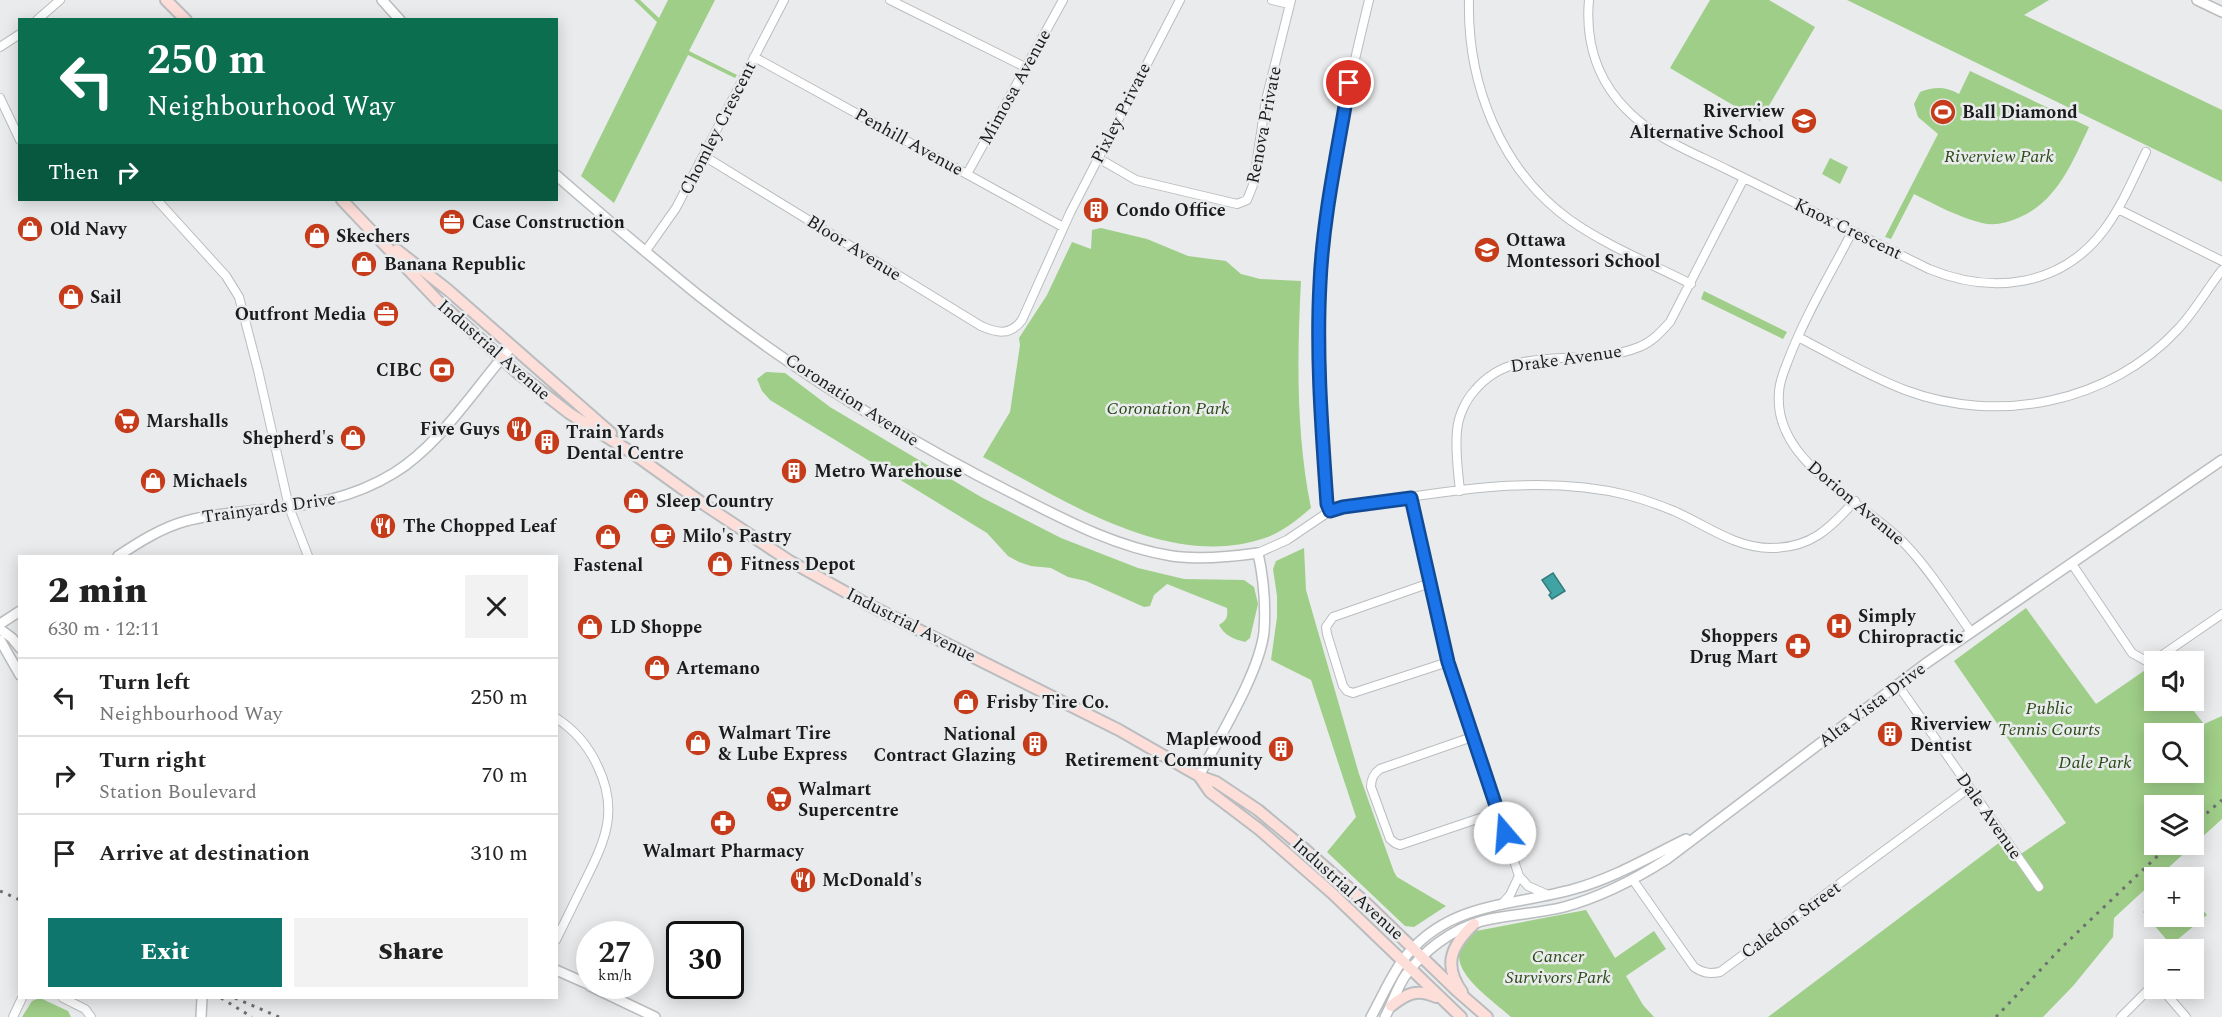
<!DOCTYPE html>
<html lang="en">
<head>
<meta charset="utf-8">
<style>
  :root { --surface:#fff; --page:#f2f2f2; --text:#222; --muted:#767676; --line:#e0e0e0; --accent:#0f766e }
  body { margin:0; font-family:Spectral,serif; background:var(--page); color:var(--text); height:100vh; display:flex; flex-direction:column; font-size:22px; white-space:nowrap }
  * { box-sizing:border-box; margin:0 }
  p { font-size:20px; color:var(--muted) }
  .icon { flex:none; width:33px; height:33px; fill:none; stroke:currentColor; stroke-width:2; stroke-linecap:round; stroke-linejoin:round }
  .map { position:relative; flex:1; overflow:hidden }
  .panel { position:absolute; left:18px; top:555px; width:540px; height:444px; display:flex; flex-direction:column; background:var(--surface); border-radius:0px; box-shadow:0 3px 15px #0003 }
  .panel>* { flex:none }
  .top-card { position:absolute; left:18px; top:18px; width:540px; height:183px; border-radius:0px; box-shadow:0 3px 15px #0003; background:#0b6e4f; color:#fff; overflow:hidden }
  .tools { position:absolute; left:2144px; top:651px; display:grid; gap:12px }
  .tools a { display:grid; place-items:center; width:60px; height:60px; border-radius:0px; background:var(--surface); box-shadow:0 3px 15px #0003; font-size:30px }
  .speed { position:absolute; left:576px; top:921px; display:flex; gap:12px; font-size:30px; font-weight:700; text-align:center }
  .speed>* { display:grid; place-content:center; width:78px; height:78px; border-radius:50%; background:var(--surface); box-shadow:0 3px 15px #0003; line-height:1 }
  .speed small { font-size:15px; font-weight:400 }
  .speed .limit { border:3px solid #111; border-radius:9px; background:#fff; color:#111 }
  .pin { position:absolute; display:grid; place-items:center; width:51px; height:51px; color:#fff; margin:-26px; border:3px solid #fff; border-radius:50%; box-shadow:0 2px 6px #0007 }
  .me { position:absolute; width:66px; margin:-33px; rotate:342deg; stroke-linejoin:round; filter:drop-shadow(0 0 4px #0008) }
  .turn { display:flex; align-items:center; gap:21px; height:126px; padding:0 30px; font-size:27px }
  .turn .icon { width:78px; height:78px; stroke-width:2.5 }
  .turn b { display:block; font-size:42px; line-height:51px }
  .then { display:flex; align-items:center; height:57px; padding:0 30px; background:#0003; gap:12px; font-size:22px }
  .round { display:grid; place-items:center; flex:none; width:63px; height:63px; border-radius:0px; background:var(--page) }
  .headline { display:flex; align-items:center; justify-content:space-between; height:102px; padding:0 30px }
  h1 { font-size:36px; font-weight:800; line-height:45px }
  .primary-button { display:flex; gap:12px; margin-top:auto; padding:12px 30px }
  .primary-button a { flex:1; height:69px; border-radius:0px; background:var(--accent); color:#fff; font-size:24px; font-weight:800; line-height:69px; text-align:center }
  .primary-button a+a { background:var(--page); color:var(--text) }
  ul { padding:0; list-style:none }
  li { display:flex; align-items:center; gap:18px; height:78px; padding:0 30px; border-top:2px solid var(--line) }
  li div { flex:1 }
  li b { display:block; font-size:22px }
  li em { font-style:normal }
  .map>svg:first-child { display:block }
</style>
</head>
<body>
<div class="map">
<svg width="2222" height="1017" viewBox="0 0 2222 1017">
  <rect width="100%" height="100%" fill="#e9ebed"/>
  <path fill="#9fce88" fill-rule="evenodd" d="M634 0H640L659 18 668 0H715L689 51 737 75 735 78 688 55 614 203 581 176 657 22Z
    M1710 0H1769L1815 27 1760 121 1670 68Z
    M1847 0H2049L2024 15 2222 110V182Z
    M1970 71 2089 127C2072 163 2057 202 2018 218 2006 223 1995 226 1982 223 1958 217 1936 205 1914 194L1891 239 1885 237 1938 134 1918 117 1914 104 1920 92C1934 87 1945 86 1959 94Z
    M1830 158 1848 167 1840 184 1822 174Z
    M1101 228 1147 239 1188 256 1226 261 1241 274 1260 279 1301 281C1297 357 1296 434 1311 508 1297 520 1282 532 1265 538 1169 571 1064 500 983 457L1010 412 1020 345 1019 338 1047 295 1072 242 1091 249 1092 230Z
    M1704 291 1787 332 1783 339 1701 299Z
    M766 372 785 373 830 407 981 497 1061 538 1138 568 1184 579 1244 580 1254 587 1258 604 1250 638 1245 642C1234 639 1225 636 1219 625 1227 620 1228 617 1227 608L1167 584 1154 595 1150 606 1144 607 1086 581 1068 577 1051 568 1031 566 1019 562 1008 556 987 533 770 400 762 391 757 379Z
    M1304 548 1306 590 1359 774 1394 872 1397 877 1446 906 1414 927 1405 926 1327 852 1356 817 1311 680 1271 660 1277 617V596L1273 569 1276 561Z
    M2026 608 2096 704 2154 664V700L2186 701 2204 724 2222 716V819L2158 877 2154 878V881L2114 918 2113 937 2073 986 2043 1017H1768L2000 842 2012 860 2066 823 1954 661ZM2154 734H2193V772H2154ZM2154 806H2193V844H2154Z
    M2193 898 2207 915 2171 945 2143 912 2154 902V916H2193Z
    M1586 910 1615 958 1654 931 1666 949 1626 976 1643 1005 1654 1017H1511C1487 995 1431 961 1476 931Z
    M40 998 68 1011 71 1017H22L32 1001Z"/>
  <path fill="#40a4a5" stroke="#357b7c" stroke-width="1.5" d="M1553 573 1565 591 1552 599 1549 595 1551 593 1542 580Z"/>
  <g fill="none" stroke-linecap="round" stroke-linejoin="round">
    <g stroke="#babdbf" stroke-width="10">
      <path id="minor" d="M890 0 1025 67
        M1272 0 1289 4
        M1469 0C1467 83 1500 170 1570 220 1607 246 1650 263 1691 284
        M1589 0C1585 43 1598 82 1629 112 1656 139 1694 153 1728 170 1795 203 1862 236 1929 269 1992 295 2061 287 2104 230 2122 206 2133 179 2146 152
        M37 20 60 0
        M0 47 20 34
        M754 57 1063 227
        M0 98 20 140
        M704 156 981 326C997 333 1010 336 1022 320L1070 213 1180 0
        M1098 158 1136 180 1237 204 1247 200 1253 185 1266 100 1291 0
        M967 174 1063 0
        M157 200 226 276 239 297 258 370 289 507 308 556
        M2118 209 2222 261
        M1852 232C1831 273 1806 314 1789 358 1785 369 1779 381 1779 393 1773 463 1864 501 1905 544 1930 570 1950 603 1971 632
        M645 252 676 208 784 0
        M1798 337C1833 355 1868 376 1905 390 1998 425 2110 403 2178 329 2195 311 2207 289 2222 270
        M1460 491C1458 471 1455 451 1457 431 1458 417 1465 401 1475 390 1516 341 1585 369 1639 347 1652 342 1661 332 1670 322L1744 178
        M1411 498 1448 662 1519 876 1528 886 1546 894
        M1330 511 1327 504C1322 431 1317 359 1320 286 1323 192 1347 91 1369 0
        M1258 553 1287 540 1330 511 1343 507C1436 494 1534 472 1627 495 1643 499 1659 505 1674 511 1706 525 1735 548 1771 548 1811 548 1829 529 1855 501
        M2072 564 2132 653 2146 661 2155 660 2222 614
        M1430 583 1333 617 1326 627 1327 634 1343 686 1347 691 1353 693 1448 662
        M1898 685 2039 887
        M556 718C575 730 589 747 598 767 619 811 605 841 585 881 575 901 566 920 556 940
        M1472 737 1380 769C1373 774 1371 779 1371 787L1390 839 1395 843 1400 845 1498 812
        M1633 880 1694 967C1703 973 1709 974 1720 972L1969 788
        M1502 904 1510 895 1519 876
        M2161 988 2186 1017
        M63 998 85 1009 91 1017
        M13 1017 22 998
        M2121 1017 2151 987 2154 986"/>
    </g>
    <g stroke="#babdbf" stroke-width="12">
      <path id="tertiary" d="M382 0 400 20
        M2197 0 2222 12
        M556 175C603 216 650 256 698 295 794 371 903 438 1012 493 1063 519 1115 547 1172 556 1200 560 1230 557 1258 553 1264 580 1266 604 1264 632 1259 674 1219 737 1199 776
        M118 556C139 542 161 528 186 521 210 514 234 513 259 510 307 506 352 499 394 473 440 445 476 387 512 346
        M0 624 20 611
        M0 629 12 638 20 648
        M0 640 20 675
        M556 970 590 985
        M590 986 655 1017
        M201 1017 202 998
        M1371 1017C1381 999 1390 978 1402 961 1447 901 1510 907 1574 889 1614 878 1649 857 1686 839
        M1385 1017C1392 1004 1397 988 1405 976 1423 951 1452 929 1482 921 1509 914 1537 914 1564 907 1601 897 1634 880 1667 859L1925 664 2222 460"/>
    </g>
    <g stroke="#babdbf" stroke-width="14">
      <path id="secondary" d="M166 0 186 20
        M342 200 438 301 519 374 569 413 634 454 705 505 788 560 867 604 1119 730 1199 776 1216 782 1258 810 1300 845 1367 904 1456 990 1487 1017
        M397 250 448 290 611 433
        M1199 776 1210 792 1260 830 1332 893 1461 1017
        M1462 992C1442 964 1452 945 1474 924
        M1391 1006C1406 994 1417 988 1436 997"/>
    </g>
    <use href="#minor" stroke="#fff" stroke-width="8"/>
    <use href="#tertiary" stroke="#fff" stroke-width="9"/>
    <use href="#secondary" stroke="#feded9" stroke-width="10"/>
    <path stroke="#6d6f70" stroke-width="3" stroke-dasharray="3 6" stroke-linecap="butt" d="M2193 825 2222 800
      M0 891 20 900
      M221 998 252 1017
      M235 998 279 1017
      M1996 1017 2061 948 2170 844"/>
  </g>
  <g fill="none" stroke-linecap="round" stroke-linejoin="round">
    <g stroke="#114b97" stroke-width="15">
      <path id="route" d="M1349 83C1338 150 1323 216 1320 283 1316 357 1322 431 1327 504L1330 511 1343 507 1411 498 1448 662 1505 833"/>
    </g>
    <use href="#route" stroke="#1a73e8" stroke-width="10"/>
  </g>
  <defs>
    <g id="stadium-disc" transform="scale(1.35)"><circle r="9.5" fill="#c63c1b" stroke="#e9ebed"/><path d="M0-5a6.5 5 0 1 0 0 10a6.5 5 0 1 0 0-10ZM-3.5-1.8h7v3.6h-7Z" fill="#fff"/></g>
    <g id="school-disc" transform="scale(1.35)"><circle r="9.5" fill="#c63c1b" stroke="#e9ebed"/><path d="M0-5L7-2L0 1L-7-2ZM-4 1L0 2.5L4 1V4Q0 6-4 4Z" fill="#fff"/></g>
    <g id="building-disc" transform="scale(1.35)"><circle r="9.5" fill="#c63c1b" stroke="#e9ebed"/><path d="M-4-6H4V6H1V3H-1V6H-4ZM-2.5-4.3h1.7v1.8h-1.7ZM.8-4.3h1.7v1.8H.8ZM-2.5-1h1.7V.8h-1.7ZM.8-1h1.7V.8H.8Z" fill="#fff"/></g>
    <g id="office-disc" transform="scale(1.35)"><circle r="9.5" fill="#c63c1b" stroke="#e9ebed"/><path d="M-6-3h4V-5.5h4V-3h4V5H-6ZM-1-4.5V-3h2v-1.5ZM-6 0V1H6V0Z" fill="#fff"/></g>
    <g id="shop-disc" transform="scale(1.35)"><circle r="9.5" fill="#c63c1b" stroke="#e9ebed"/><path d="M-5-2.5h2.3a2.7 3.5 0 0 1 5.4 0H5L5.5 6h-11ZM-1.5-2.5h3a1.5 2.3 0 0 0-3 0Z" fill="#fff"/></g>
    <g id="bank-disc" transform="scale(1.35)"><circle r="9.5" fill="#c63c1b" stroke="#e9ebed"/><path d="M-6-4H6V4H-6ZM0-2.3a2.3 2.3 0 1 0 0 4.6a2.3 2.3 0 1 0 0-4.6Z" fill="#fff"/></g>
    <g id="supermarket-disc" transform="scale(1.35)"><circle r="9.5" fill="#c63c1b" stroke="#e9ebed"/><path d="M-6-5.5h2.5l.6 2H6L4.5 2H-2.5L-4.4-4H-6ZM-1.5 3.2a1.3 1.3 0 1 0 .1 0ZM3 3.2a1.3 1.3 0 1 0 .1 0Z" fill="#fff"/></g>
    <g id="restaurant-disc" transform="scale(1.35)"><circle r="9.5" fill="#c63c1b" stroke="#e9ebed"/><path d="M-5-6h1v4h1v-4h1v4h1v-4h1v5L-1.5 .5V6h-2V.5L-5-1ZM5-6V6H3V1.5H1.5Q1.5-4 5-6Z" fill="#fff"/></g>
    <g id="cafe-disc" transform="scale(1.35)"><circle r="9.5" fill="#c63c1b" stroke="#e9ebed"/><path d="M-5.5-4.5H6V0H3Q3 3.5 0 3.5H-2.5Q-5.5 3.5-5.5 0ZM3-3.2v2h1.7v-2ZM-6 4.5H4V6H-6Z" fill="#fff"/></g>
    <g id="hospital-disc" transform="scale(1.35)"><circle r="9.5" fill="#c63c1b" stroke="#e9ebed"/><path d="M-5-5h3v3.5h4V-5h3V5h-3V1.5h-4V5h-3Z" fill="#fff"/></g>
    <g id="pharmacy-disc" transform="scale(1.35)"><circle r="9.5" fill="#c63c1b" stroke="#e9ebed"/><path d="M-2-6h4v4h4v4h-4v4h-4v-4h-4v-4h4Z" fill="#fff"/></g>
  </defs>
  <g fill-rule="evenodd">
    <use href="#stadium-disc" x="1943" y="112"/>
    <use href="#school-disc" x="1804" y="121"/>
    <use href="#building-disc" x="1096" y="210"/>
    <use href="#office-disc" x="452" y="222"/>
    <use href="#shop-disc" x="30" y="229"/>
    <use href="#shop-disc" x="317" y="236"/>
    <use href="#school-disc" x="1487" y="250"/>
    <use href="#shop-disc" x="364" y="264"/>
    <use href="#shop-disc" x="71" y="297"/>
    <use href="#office-disc" x="386" y="314"/>
    <use href="#bank-disc" x="442" y="370"/>
    <use href="#supermarket-disc" x="127" y="421"/>
    <use href="#restaurant-disc" x="519" y="429"/>
    <use href="#shop-disc" x="353" y="438"/>
    <use href="#building-disc" x="547" y="442"/>
    <use href="#building-disc" x="794" y="471"/>
    <use href="#shop-disc" x="153" y="481"/>
    <use href="#shop-disc" x="636" y="501"/>
    <use href="#restaurant-disc" x="383" y="526"/>
    <use href="#cafe-disc" x="663" y="536"/>
    <use href="#shop-disc" x="608" y="537"/>
    <use href="#shop-disc" x="720" y="564"/>
    <use href="#hospital-disc" x="1839" y="626"/>
    <use href="#shop-disc" x="590" y="627"/>
    <use href="#pharmacy-disc" x="1798" y="646"/>
    <use href="#shop-disc" x="657" y="668"/>
    <use href="#shop-disc" x="966" y="702"/>
    <use href="#building-disc" x="1890" y="734"/>
    <use href="#shop-disc" x="698" y="743"/>
    <use href="#building-disc" x="1035" y="744"/>
    <use href="#building-disc" x="1281" y="749"/>
    <use href="#supermarket-disc" x="779" y="799"/>
    <use href="#pharmacy-disc" x="723" y="823"/>
    <use href="#restaurant-disc" x="803" y="880"/>
  </g>
  <g text-anchor="middle" dominant-baseline="central" stroke-width="5" stroke-linejoin="round" paint-order="stroke">
    <g font-size="18" fill="#1b1c1c" stroke="#e9ebed">
      <text transform="translate(1015 87) rotate(-61)">Mimosa Avenue</text>
      <text transform="translate(1121 113) rotate(-63)">Pixley Private</text>
      <text transform="translate(1264 125) rotate(-79)">Renova Private</text>
      <text transform="translate(718 128) rotate(-63)">Chomley Crescent</text>
      <text transform="translate(909 142) rotate(29)">Penhill Avenue</text>
      <text transform="translate(1848 229) rotate(26)">Knox Crescent</text>
      <text transform="translate(854 248) rotate(32)">Bloor Avenue</text>
      <text transform="translate(494 350) rotate(41)">Industrial Avenue</text>
      <text transform="translate(1566 359) rotate(-8)">Drake Avenue</text>
      <text transform="translate(852 400) rotate(33)">Coronation Avenue</text>
      <text transform="translate(1856 503) rotate(40)">Dorion Avenue</text>
      <text transform="translate(269 508) rotate(-8)">Trainyards Drive</text>
      <text transform="translate(911 625) rotate(27)">Industrial Avenue</text>
      <text transform="translate(1872 705) rotate(-37)">Alta Vista Drive</text>
      <text transform="translate(1989 816) rotate(55)">Dale Avenue</text>
      <text transform="translate(1348 889) rotate(42)">Industrial Avenue</text>
      <text transform="translate(1791 920) rotate(-36)">Caledon Street</text>
    </g>
    <g font-size="18" font-weight="bold" fill="#1b1c1c" stroke="#e9ebed" text-anchor="start">
      <text x="1784" y="111" text-anchor="end">Riverview<tspan x="1784" dy="21">Alternative School</tspan></text>
      <text x="1962" y="112">Ball Diamond</text>
      <text x="1116" y="210">Condo Office</text>
      <text x="472" y="222">Case Construction</text>
      <text x="50" y="229">Old Navy</text>
      <text x="336" y="236">Skechers</text>
      <text x="1506" y="240">Ottawa<tspan x="1506" dy="21">Montessori School</tspan></text>
      <text x="384" y="264">Banana Republic</text>
      <text x="90" y="297">Sail</text>
      <text x="366" y="314" text-anchor="end">Outfront Media</text>
      <text x="422" y="370" text-anchor="end">CIBC</text>
      <text x="146" y="421">Marshalls</text>
      <text x="500" y="429" text-anchor="end">Five Guys</text>
      <text x="566" y="432">Train Yards<tspan x="566" dy="21">Dental Centre</tspan></text>
      <text x="334" y="438" text-anchor="end">Shepherd's</text>
      <text x="814" y="471">Metro Warehouse</text>
      <text x="172" y="481">Michaels</text>
      <text x="656" y="501">Sleep Country</text>
      <text x="403" y="526">The Chopped Leaf</text>
      <text x="682" y="536">Milo's Pastry</text>
      <text x="740" y="564">Fitness Depot</text>
      <text x="608" y="565" text-anchor="middle">Fastenal</text>
      <text x="1858" y="616">Simply<tspan x="1858" dy="21">Chiropractic</tspan></text>
      <text x="610" y="627">LD Shoppe</text>
      <text x="1778" y="636" text-anchor="end">Shoppers<tspan x="1778" dy="21">Drug Mart</tspan></text>
      <text x="676" y="668">Artemano</text>
      <text x="986" y="702">Frisby Tire Co.</text>
      <text x="1910" y="724">Riverview<tspan x="1910" dy="21">Dentist</tspan></text>
      <text x="718" y="733">Walmart Tire<tspan x="718" dy="21">&amp; Lube Express</tspan></text>
      <text x="1016" y="734" text-anchor="end">National<tspan x="1016" dy="21">Contract Glazing</tspan></text>
      <text x="1262" y="739" text-anchor="end">Maplewood<tspan x="1262" dy="21">Retirement Community</tspan></text>
      <text x="798" y="789">Walmart<tspan x="798" dy="21">Supercentre</tspan></text>
      <text x="723" y="851" text-anchor="middle">Walmart Pharmacy</text>
      <text x="822" y="880">McDonald's</text>
    </g>
    <g font-size="18" font-style="italic" fill="#2b4b17" stroke="#e9ebed">
      <text x="1999" y="156">Riverview Park</text>
      <text x="1168" y="408">Coronation Park</text>
      <text x="2049" y="708">Public<tspan x="2049" dy="21">Tennis Courts</tspan></text>
      <text x="2095" y="762">Dale Park</text>
      <text x="1558" y="956">Cancer<tspan x="1558" dy="21">Survivors Park</tspan></text>
    </g>
  </g>
</svg>
<div class="tools">
<a><svg class="icon" aria-label="sound" viewBox="0 0 24 24"><path d="M4 9h4l5-4v14l-5-4H4zM17 9q2 3 0 6"/></svg></a>
<a><svg class="icon" aria-label="search" viewBox="0 0 24 24"><circle cx="10" cy="10" r="6"/><path d="M15 15l6 6"/></svg></a>
<a><svg class="icon" aria-label="layers" viewBox="0 0 24 24"><path d="M12 4l9 5-9 5-9-5zM3 14l9 5 9-5"/></svg></a>
<a>+</a>
<a>−</a>
</div>
<div class="speed"><div>27<small>km/h</small></div><div class="limit">30</div></div>
<div class="pin" style="left:1349px;top:83px;background:#d93025"><svg class="icon" aria-label="arrive" viewBox="0 0 24 24"><path d="M6 21V4h12l-3 4 3 4H6"/></svg></div>
<svg class="me" style="left:1505px;top:833px" viewBox="-20 -20 40 40"><circle r="19" fill="#fff"/><path d="M0-13L10 11 0 6-10 11z" fill="#1a73e8"/></svg>
<div class="top-card">
<div class="turn"><svg class="icon" aria-label="left" viewBox="0 0 24 24"><path d="M17 20v-9H6M10 6l-5 5 5 5"/></svg><div><b>250 m</b>Neighbourhood Way</div></div>
<div class="then">Then<svg class="icon" aria-label="right" viewBox="0 0 24 24"><path d="M7 20v-9h11M14 6l5 5-5 5"/></svg></div>
</div>
<section class="panel">
<div class="headline"><div><h1>2 min</h1><p>630 m · 12:11</p></div><a class="round"><svg class="icon" aria-label="close" viewBox="0 0 24 24"><path d="M6 6l12 12M18 6L6 18"/></svg></a></div>
<ul>
<li><svg class="icon" aria-label="left" viewBox="0 0 24 24"><path d="M17 20v-9H6M10 6l-5 5 5 5"/></svg><div><b>Turn left</b><p>Neighbourhood Way</p></div><em>250 m</em></li>
<li><svg class="icon" aria-label="right" viewBox="0 0 24 24"><path d="M7 20v-9h11M14 6l5 5-5 5"/></svg><div><b>Turn right</b><p>Station Boulevard</p></div><em>70 m</em></li>
<li><svg class="icon" aria-label="arrive" viewBox="0 0 24 24"><path d="M6 21V4h12l-3 4 3 4H6"/></svg><div><b>Arrive at destination</b></div><em>310 m</em></li>
</ul>
<div class="primary-button"><a>Exit</a><a>Share</a></div>
</section>
</div>
</body>
</html>
